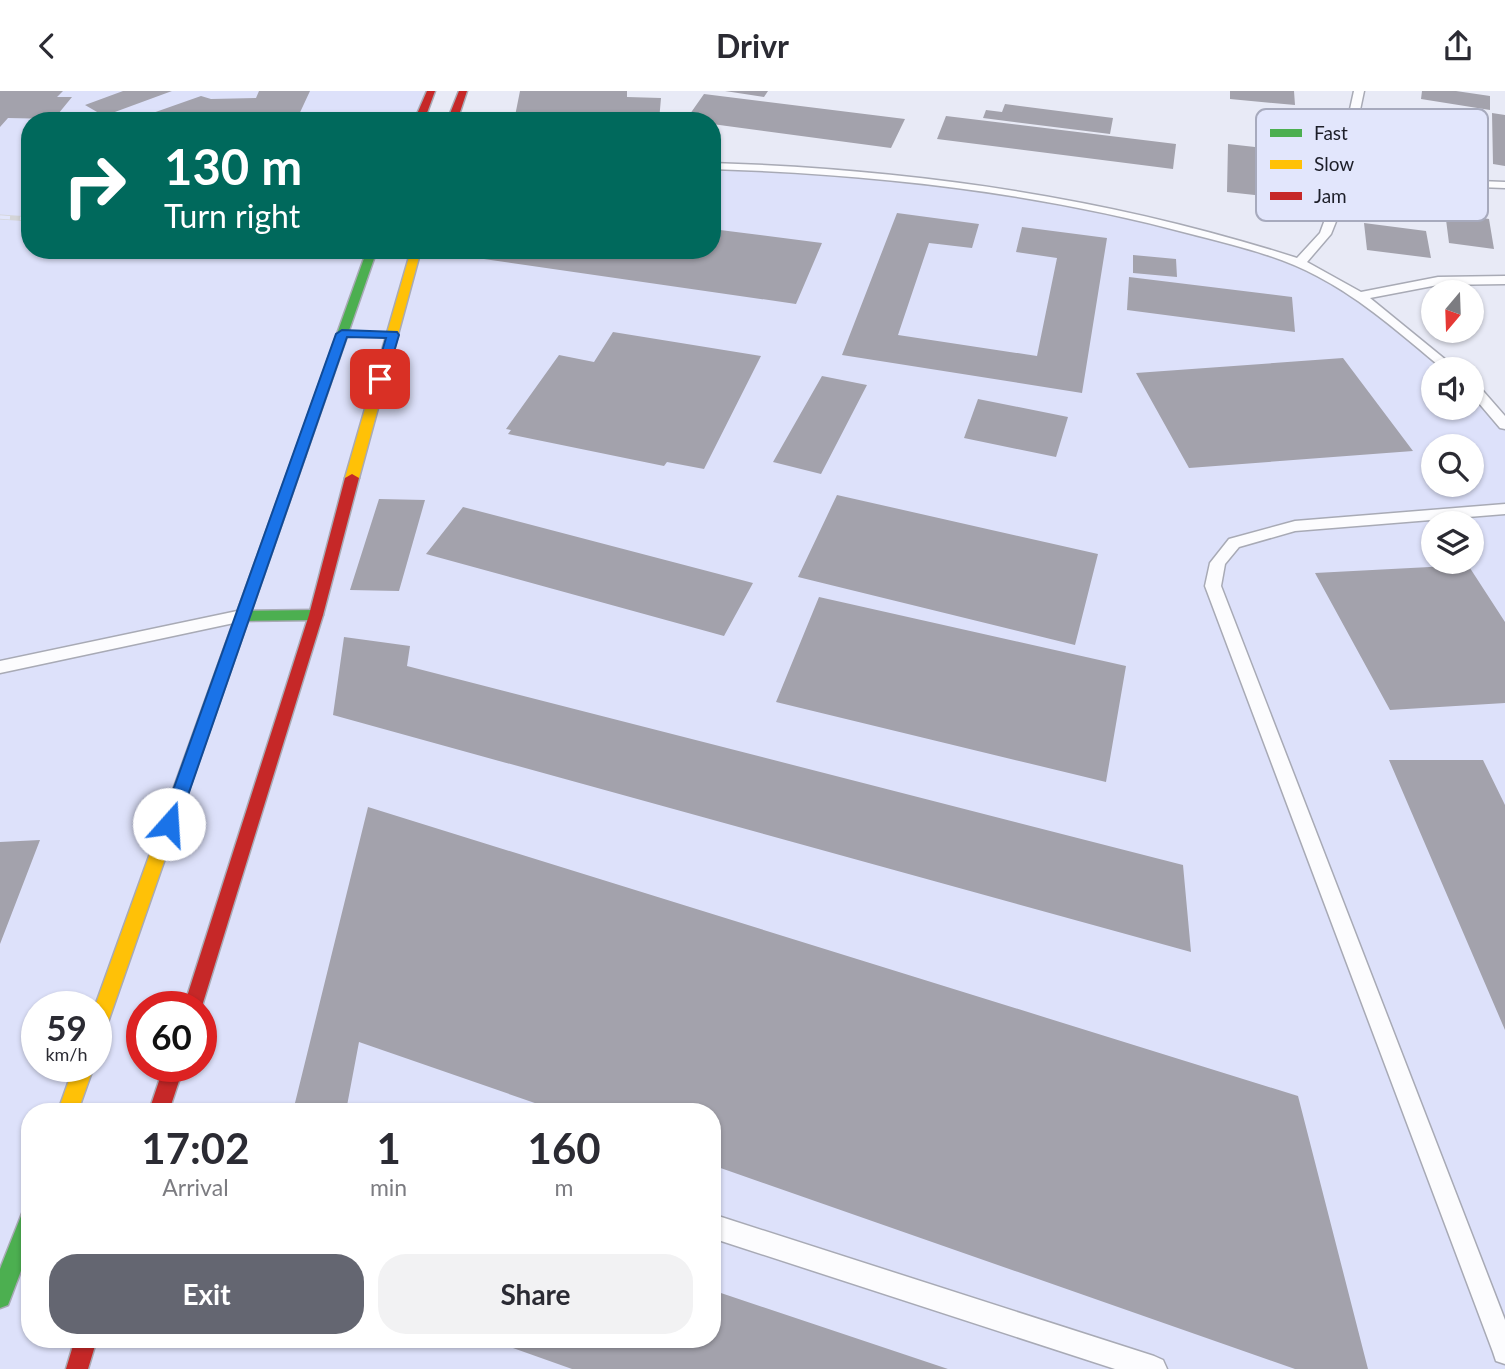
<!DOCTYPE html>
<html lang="en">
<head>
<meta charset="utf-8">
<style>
  :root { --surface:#fff; --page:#f2f2f3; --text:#2b2b33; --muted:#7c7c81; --accent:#646671 }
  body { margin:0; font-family:Lato,sans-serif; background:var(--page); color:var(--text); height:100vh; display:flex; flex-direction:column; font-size:26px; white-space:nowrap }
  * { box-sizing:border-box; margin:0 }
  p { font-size:23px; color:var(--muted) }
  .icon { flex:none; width:38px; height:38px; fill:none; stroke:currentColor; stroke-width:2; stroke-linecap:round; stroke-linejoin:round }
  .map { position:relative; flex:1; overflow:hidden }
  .sheet { position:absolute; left:21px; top:1012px; width:700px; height:245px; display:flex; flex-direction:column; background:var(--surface); border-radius:28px; box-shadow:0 2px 5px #0004 }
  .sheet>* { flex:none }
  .guide { position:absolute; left:21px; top:21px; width:700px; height:147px; border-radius:28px; box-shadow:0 2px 5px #0004; background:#00695c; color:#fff; overflow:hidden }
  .needle { width:46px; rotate:199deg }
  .fabs { position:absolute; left:1421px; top:189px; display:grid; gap:14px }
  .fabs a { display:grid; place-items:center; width:63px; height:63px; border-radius:50%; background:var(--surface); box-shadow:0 2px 5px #0004; font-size:35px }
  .speed { position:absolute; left:21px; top:900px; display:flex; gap:14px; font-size:35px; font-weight:700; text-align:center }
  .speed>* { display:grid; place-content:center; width:91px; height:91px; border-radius:50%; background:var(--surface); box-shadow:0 2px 5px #0004; line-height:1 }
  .speed small { font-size:18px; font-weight:400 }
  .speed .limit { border:10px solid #d22; background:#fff; color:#111 }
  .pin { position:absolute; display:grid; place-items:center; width:60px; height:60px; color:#fff; margin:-30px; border-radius:14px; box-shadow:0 4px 10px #0006 }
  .me { position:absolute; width:77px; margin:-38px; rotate:19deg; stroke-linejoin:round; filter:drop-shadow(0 0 5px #0008) }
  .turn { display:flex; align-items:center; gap:24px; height:147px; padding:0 28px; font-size:32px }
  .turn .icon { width:91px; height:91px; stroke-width:2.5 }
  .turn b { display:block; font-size:49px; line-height:60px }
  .eta { display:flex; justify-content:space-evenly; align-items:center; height:119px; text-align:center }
  .eta b { font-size:42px; font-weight:700; line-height:49px }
  .button { display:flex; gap:14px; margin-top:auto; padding:14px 28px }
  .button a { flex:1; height:80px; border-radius:28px; background:var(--accent); color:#fff; font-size:28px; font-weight:700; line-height:80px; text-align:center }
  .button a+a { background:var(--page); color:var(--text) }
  header { display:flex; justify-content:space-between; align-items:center; height:91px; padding:0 28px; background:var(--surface); font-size:32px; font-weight:700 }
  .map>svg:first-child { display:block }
</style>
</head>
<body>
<header><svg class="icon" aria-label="back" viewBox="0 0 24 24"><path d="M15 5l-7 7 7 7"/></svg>Drivr<svg class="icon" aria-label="share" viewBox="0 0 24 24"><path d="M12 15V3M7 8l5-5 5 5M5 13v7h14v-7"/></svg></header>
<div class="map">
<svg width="1505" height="1278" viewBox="0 0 1505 1278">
  <rect width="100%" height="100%" fill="#e8eaf6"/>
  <path fill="#dde1fa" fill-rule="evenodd" d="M0 0H431L419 30H30V159H712V75L944 90 1140 126 1299 172 1401 236 1451 278H1433V317H1472V296L1476 299 1505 334V1278H0ZM1433 355H1472V394H1433ZM1433 432H1472V471H1433ZM37 915H96V975H37ZM142 915H201V975H142ZM30 1020H712V1248H30Z"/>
  <path fill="#a3a2ac" d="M0 0H63L57 6H72L54 28 8 27 0 36Z
    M123 0H172L104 25 85 14Z
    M259 0H310L296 30H130L201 5 211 8 256 7Z
    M520 0H627V6L661 7 659 30H514Z
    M725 0H768L764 6Z
    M1230 0H1294L1295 14 1230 8Z
    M1422 0H1456L1490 5V19L1421 8Z
    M704 3 905 28 891 57 712 33V30H685Z
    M1005 13 1113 27 1110 43 983 27 986 19 1002 21Z
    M1426 18 1489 27V45L1424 35Z
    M1492 22 1505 24V75L1493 73Z
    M946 25 1176 53 1173 78 937 48Z
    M1228 53 1264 57V105L1227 101Z
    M1445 121 1489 128 1494 158 1449 152Z
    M897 122 979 133 972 157 929 152 898 244 1037 265 1057 167 1016 161 1022 136 1107 147 1082 302 842 264Z
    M1364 132 1426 140 1431 167 1367 159Z
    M712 138 822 152 796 213 463 165 467 159H712Z
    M1133 164 1176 168 1177 186 1133 182Z
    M1129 186 1292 206 1295 241 1127 219Z
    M613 241 761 265 704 378 667 371 664 375 508 343 511 339 506 338 559 264 594 271Z
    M1343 267 1413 360 1189 377 1136 282Z
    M822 285 867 294 821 383 773 371Z
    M978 308 1068 326 1056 366 964 347Z
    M837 404 1098 463 1075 554 798 486Z
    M379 408 425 409 399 500 350 499Z
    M463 416 753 492 724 545 426 463Z
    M1468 474 1505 531V612L1390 619 1315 482Z
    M819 506 1126 575 1106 691 776 611Z
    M344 546 410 555 407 575 1183 774 1191 861 333 624Z
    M1389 669H1483L1505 714V939Z
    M368 716 1298 1005 1368 1278H1295L712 1074V1020H558L359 951 346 1020H293Z
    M40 749 0 853V751Z
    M712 1199 948 1278H572L488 1248H712Z"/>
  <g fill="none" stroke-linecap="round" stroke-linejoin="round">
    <g stroke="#a8aab5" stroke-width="3">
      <path id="lane" d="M1354 0H1364L1348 76 1452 89 1505 91V97L1452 95 1347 83 1339 123 1331 143 1307 171 1361 201 1438 186 1505 185V193L1438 194 1370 207 1457 278H1443C1402 244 1363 209 1317 185 1278 164 1233 154 1191 143 1036 101 873 83 712 78V72C910 78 1108 106 1297 167L1320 142 1327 123Z
        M1472 292 1477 293 1505 325V338L1500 337 1472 304Z
        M1505 413V423L1295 440 1239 456 1225 473 1221 495 1505 1229V1273L1496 1270 1493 1261 1205 495 1210 472 1229 448 1295 430Z
        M242 519 248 521 250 525 248 529 0 582V570Z
        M712 1123 1154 1265 1163 1269 1167 1278H1115L712 1147Z"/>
    </g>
    <g stroke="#a8aab5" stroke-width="3">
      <path id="fast" d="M367 159H377L305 366 299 370 294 369 293 366Z
        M316 519 323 524 316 529 242 530 235 525 242 520Z
        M30 1117V1156L8 1214 0 1217V1178L23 1120Z"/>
    </g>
    <g stroke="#a8aab5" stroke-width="3">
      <path id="slow" d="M411 159H421L359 387 352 391 345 387Z
        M299 362 305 366 105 940 103 946 96 949 95 915 293 366Z
        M74 975H94L78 1020H58Z"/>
    </g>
    <g stroke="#a8aab5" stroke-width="3">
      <path id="jam" d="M427 0H435L424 30H414Z
        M459 0H467L457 30H447Z
        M352 383 359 387 323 524 202 915 201 917V915H184L309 524 345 387Z
        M164 975H184L169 1020H149Z
        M75 1248H97L88 1278H66Z"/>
    </g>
    <use href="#lane" fill="#fcfcfe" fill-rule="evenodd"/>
    <use href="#fast" fill="#4caf50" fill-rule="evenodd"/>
    <use href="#slow" fill="#ffc107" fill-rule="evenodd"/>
    <use href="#jam" fill="#c62828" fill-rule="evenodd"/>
    <g stroke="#d4d5d8" stroke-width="5">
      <path id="rail" d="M0 126 30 128"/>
    </g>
    <use href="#rail" stroke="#e2e6fc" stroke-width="3.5" stroke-dasharray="10" stroke-linecap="butt"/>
  </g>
  <path fill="#1a73e8" stroke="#114b97" stroke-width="2" d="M342 239 397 241 399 244 386 288 380 291 374 288 386 247 347 246 178 733 175 738H163L161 733 336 243Z"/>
  <rect x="1256" y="18" width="232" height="112" rx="10" fill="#e2e6fc" stroke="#a7aabd" stroke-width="2"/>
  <rect x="1270" y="38" width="32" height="8" fill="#4caf50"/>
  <rect x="1270" y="69" width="32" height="9" fill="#ffc107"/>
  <rect x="1270" y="101" width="32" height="8" fill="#c62828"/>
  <g font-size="19" fill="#1d1f29">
    <text x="1314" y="49">Fast</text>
    <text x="1314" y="80">Slow</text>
    <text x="1314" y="112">Jam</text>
  </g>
</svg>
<div class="fabs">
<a><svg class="needle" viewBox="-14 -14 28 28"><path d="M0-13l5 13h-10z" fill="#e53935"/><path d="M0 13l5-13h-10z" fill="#7c7c81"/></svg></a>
<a><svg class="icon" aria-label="sound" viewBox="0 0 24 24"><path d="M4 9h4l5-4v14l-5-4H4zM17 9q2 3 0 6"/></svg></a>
<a><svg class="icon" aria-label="search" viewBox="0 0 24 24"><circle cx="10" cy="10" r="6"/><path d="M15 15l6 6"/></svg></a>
<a><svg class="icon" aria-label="layers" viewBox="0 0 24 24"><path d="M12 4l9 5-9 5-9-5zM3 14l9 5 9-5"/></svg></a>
</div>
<div class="speed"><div>59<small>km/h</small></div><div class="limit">60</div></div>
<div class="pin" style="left:380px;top:288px;background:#d93025"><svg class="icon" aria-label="arrive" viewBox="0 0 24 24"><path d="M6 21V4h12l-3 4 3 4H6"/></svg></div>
<svg class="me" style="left:169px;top:733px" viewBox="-20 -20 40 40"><circle r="19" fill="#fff"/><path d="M0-13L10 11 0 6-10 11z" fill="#1a73e8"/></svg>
<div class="guide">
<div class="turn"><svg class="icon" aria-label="right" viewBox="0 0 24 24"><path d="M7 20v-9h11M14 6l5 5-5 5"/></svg><div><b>130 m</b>Turn right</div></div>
</div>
<section class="sheet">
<div class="eta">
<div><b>17:02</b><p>Arrival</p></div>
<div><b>1</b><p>min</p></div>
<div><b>160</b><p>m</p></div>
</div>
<div class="button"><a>Exit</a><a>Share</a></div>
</section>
</div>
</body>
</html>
